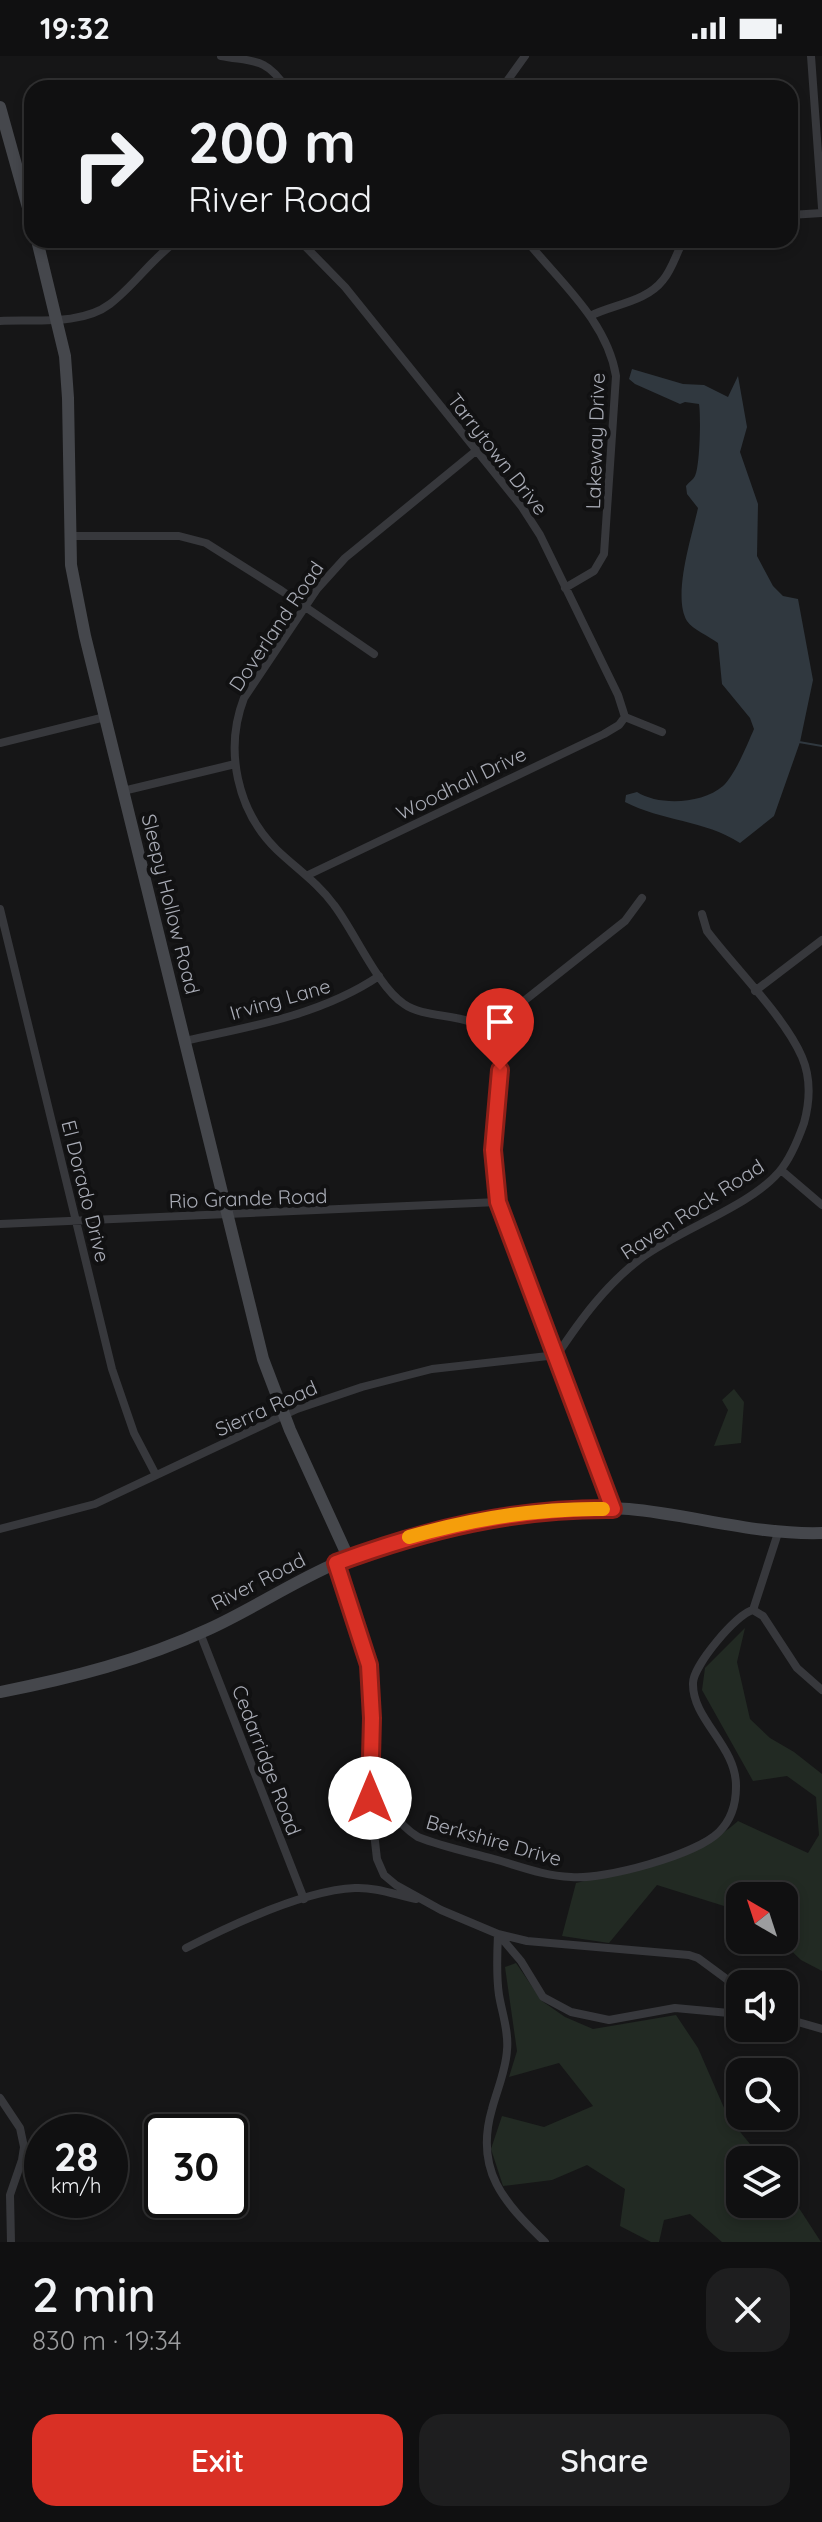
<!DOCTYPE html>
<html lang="en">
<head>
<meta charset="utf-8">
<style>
  :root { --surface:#101011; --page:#1e1e1f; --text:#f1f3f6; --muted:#9c9d9f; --line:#303031; --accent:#d93025 }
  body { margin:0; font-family:Quicksand,sans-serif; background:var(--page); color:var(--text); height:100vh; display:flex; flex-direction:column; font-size:30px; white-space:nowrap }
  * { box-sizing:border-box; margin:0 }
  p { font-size:26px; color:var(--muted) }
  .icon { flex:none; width:44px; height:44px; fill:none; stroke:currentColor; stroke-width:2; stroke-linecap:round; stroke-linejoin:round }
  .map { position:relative; height:2186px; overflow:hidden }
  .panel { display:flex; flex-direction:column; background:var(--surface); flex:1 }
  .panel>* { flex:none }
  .banner { position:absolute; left:24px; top:24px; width:774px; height:168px; border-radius:24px; box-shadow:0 4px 12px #0003,0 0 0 2px var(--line); background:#101011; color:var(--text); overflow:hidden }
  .needle { width:52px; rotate:321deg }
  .controls { position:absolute; left:726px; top:1826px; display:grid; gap:16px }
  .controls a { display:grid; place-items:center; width:72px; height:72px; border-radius:16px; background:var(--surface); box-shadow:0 4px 12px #0003,0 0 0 2px var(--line); font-size:40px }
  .speed { position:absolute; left:24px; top:2058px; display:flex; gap:16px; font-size:40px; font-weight:700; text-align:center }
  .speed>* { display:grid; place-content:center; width:104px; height:104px; border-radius:50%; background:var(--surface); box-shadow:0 4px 12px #0003,0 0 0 2px var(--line); line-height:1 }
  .speed small { font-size:20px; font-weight:400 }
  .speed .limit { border:4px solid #111; border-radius:12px; background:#fff; color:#111 }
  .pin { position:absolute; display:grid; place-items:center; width:68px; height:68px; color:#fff; margin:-82px -34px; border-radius:50% 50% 50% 0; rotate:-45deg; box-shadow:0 0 8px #0007 }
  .pin .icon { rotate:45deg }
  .me { position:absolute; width:88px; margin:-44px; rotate:0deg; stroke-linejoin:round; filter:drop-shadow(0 0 6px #0008) }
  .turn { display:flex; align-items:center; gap:28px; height:168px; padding:0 32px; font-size:36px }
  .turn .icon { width:104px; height:104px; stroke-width:2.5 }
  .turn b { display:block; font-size:56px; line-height:68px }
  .round { display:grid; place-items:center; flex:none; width:84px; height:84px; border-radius:24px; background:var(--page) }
  .head { display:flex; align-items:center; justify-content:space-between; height:136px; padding:0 32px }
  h1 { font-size:48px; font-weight:600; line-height:60px }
  .cta { display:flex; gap:16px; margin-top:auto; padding:16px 32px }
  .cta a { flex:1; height:92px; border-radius:24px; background:var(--accent); color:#fff; font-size:32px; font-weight:600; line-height:92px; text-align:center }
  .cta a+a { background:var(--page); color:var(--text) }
  .status { display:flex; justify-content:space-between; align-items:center; height:56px; padding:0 40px; background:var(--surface); direction:ltr }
  .status svg { height:22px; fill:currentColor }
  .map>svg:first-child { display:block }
</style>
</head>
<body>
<div class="status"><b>19:32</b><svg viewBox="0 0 49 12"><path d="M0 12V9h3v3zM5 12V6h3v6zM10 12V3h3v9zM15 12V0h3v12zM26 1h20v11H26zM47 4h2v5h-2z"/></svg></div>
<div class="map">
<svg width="822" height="2186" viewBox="0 0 822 2186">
  <rect width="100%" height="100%" fill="#161617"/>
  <path fill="#222a23" d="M734 1333 744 1346 741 1387 714 1390 728 1354 722 1344Z
    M745 1572 737 1606 750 1663 770 1682 794 1696 822 1718V1915L801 1904 780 1884H784V1840H740V1855L657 1829 609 1887 562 1880 576 1827C633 1813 693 1805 738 1765L808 1797 819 1779 816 1741 787 1720 753 1725 702 1634 705 1612Z
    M516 1907 542 1945 565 1961 593 1973 676 1959 698 1992 728 2061 763 2104H740V2148H784V2129L821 2186H722L690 2158 664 2164 659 2186H651L620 2170 625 2133 587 2109 552 2124 503 2130 491 2093 502 2060 544 2071 593 2050 559 2007 509 2021 517 1995 505 1911Z"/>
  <path fill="#30383f" d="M632 313 683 328 704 329 728 341 738 320 747 371 740 396 758 448 757 500 773 530 783 540 798 543 813 624 800 686 774 760 740 787C705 764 661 765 625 746L626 739 637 736C659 750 702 748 723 730 735 719 747 689 754 673L750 662 722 628 718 587C709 580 693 574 687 565 672 540 692 480 698 452L687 438 686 430C689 426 693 424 695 420 700 410 701 359 699 348L685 346 680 348 635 328 629 323Z"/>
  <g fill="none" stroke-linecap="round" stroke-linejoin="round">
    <path stroke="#30383f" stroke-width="2" d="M799 686 822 690"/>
    <path stroke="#37383c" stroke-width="8" d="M221 0C253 6 266 1 286 32
      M811 0 822 152
      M502 32 525 0
      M790 159 822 157
      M299 184 345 231 522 451 540 479 618 639 625 661
      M526 184C560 226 607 265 616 320L604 498 594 515 565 532
      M590 260C614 248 646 246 663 224 673 212 676 197 684 184
      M0 265C34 263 81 270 110 248 135 229 152 202 178 184
      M477 394 345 502 317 533 244 642C224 694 237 755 277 794 297 813 318 827 334 849 354 875 378 931 404 948 429 966 475 953 492 983 507 1007 496 1040 494 1066 493 1092 492 1120 498 1146L613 1453
      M70 480H179L206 487 282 535 374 598
      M625 661 662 676
      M0 687 105 661
      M123 735 235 708
      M308 819 604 678 619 669 625 661
      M0 853 112 1313 134 1377 156 1419
      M755 935 822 884
      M486 975 625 865 642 842
      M184 985C251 971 323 958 379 920
      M781 1114 822 1149
      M0 1168 498 1146
      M0 1473 95 1448 297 1353 362 1331 432 1313 557 1299C581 1263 605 1230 640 1203 680 1173 749 1151 779 1116 791 1102 798 1084 804 1067 810 1045 811 1022 802 1001 785 961 734 911 707 875L702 858
      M336 1507 369 1609 372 1662 370 1742 377 1803 384 1819 396 1829 441 1854 498 1878 521 1905 543 1941 571 1956 609 1964 675 1952 740 1958
      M753 1554 763 1560 797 1612 822 1634
      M200 1577 304 1843
      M371 1719C383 1742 395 1767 418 1781 443 1791 469 1796 494 1803 519 1810 544 1820 571 1821 604 1824 696 1799 719 1776 731 1764 736 1748 736 1731 737 1690 692 1664 693 1627 693 1610 737 1557 753 1554L778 1477
      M186 1892C231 1869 306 1834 355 1832 376 1831 396 1839 416 1843
      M784 1962 822 1973
      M0 2042 20 2072 24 2091 22 2104 10 2139 11 2186
      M545 2186C504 2146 474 2115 492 2053 497 2034 506 2014 507 1994 509 1976 502 1957 499 1939 496 1919 497 1899 498 1878L527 1885 689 1899 698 1902 740 1933"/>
    <path stroke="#45474c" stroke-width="12" d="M0 51 32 166
      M37 184 65 300 68 342 71 509 85 580 263 1303 290 1374 349 1503
      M0 1636C72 1622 142 1604 209 1573 253 1553 294 1525 339 1506 380 1489 422 1476 466 1467 520 1456 575 1449 629 1453 694 1459 756 1479 822 1477"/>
  </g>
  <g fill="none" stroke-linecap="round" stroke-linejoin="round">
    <g stroke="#8d1f18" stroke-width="20">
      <path id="route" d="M370 1742 372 1662 369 1609 336 1507C428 1473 514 1452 613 1453L498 1146 493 1094 500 1014"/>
    </g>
    <use href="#route" stroke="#d93025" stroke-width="14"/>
    <path stroke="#f59e0b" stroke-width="14" d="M409 1481C472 1463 537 1452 603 1453"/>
  </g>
  <g text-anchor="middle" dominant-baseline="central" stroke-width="8" stroke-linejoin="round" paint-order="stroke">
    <g font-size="20" fill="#a9acb6" stroke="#111112">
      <text transform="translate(595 385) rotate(-88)">Lakeway Drive</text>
      <text transform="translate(498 398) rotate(52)">Tarrytown Drive</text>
      <text transform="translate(276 570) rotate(-56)">Doverland Road</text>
      <text transform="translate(461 727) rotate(-26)">Woodhall Drive</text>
      <text transform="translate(171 848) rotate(76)">Sleepy Hollow Road</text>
      <text transform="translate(280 943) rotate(-16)">Irving Lane</text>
      <text transform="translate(86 1135) rotate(76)">El Dorado Drive</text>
      <text transform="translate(248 1142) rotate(-2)">Rio Grande Road</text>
      <text transform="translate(692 1153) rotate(-33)">Raven Rock Road</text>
      <text transform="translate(266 1352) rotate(-24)">Sierra Road</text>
      <text transform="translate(258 1525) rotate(-27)">River Road</text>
      <text transform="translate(267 1704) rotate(69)">Cedarridge Road</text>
      <text transform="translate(494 1784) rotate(16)">Berkshire Drive</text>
    </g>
  </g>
</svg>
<div class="controls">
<a><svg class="needle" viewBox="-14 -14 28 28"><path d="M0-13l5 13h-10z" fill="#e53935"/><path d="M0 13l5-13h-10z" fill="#9c9d9f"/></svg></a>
<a><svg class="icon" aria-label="sound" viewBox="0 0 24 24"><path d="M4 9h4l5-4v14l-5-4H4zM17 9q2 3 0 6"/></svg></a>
<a><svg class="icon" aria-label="search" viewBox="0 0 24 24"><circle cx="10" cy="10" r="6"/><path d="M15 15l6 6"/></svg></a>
<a><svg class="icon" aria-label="layers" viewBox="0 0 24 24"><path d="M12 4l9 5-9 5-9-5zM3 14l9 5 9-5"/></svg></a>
</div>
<div class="speed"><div>28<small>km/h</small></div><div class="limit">30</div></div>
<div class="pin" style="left:500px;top:1014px;background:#d93025"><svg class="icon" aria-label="arrive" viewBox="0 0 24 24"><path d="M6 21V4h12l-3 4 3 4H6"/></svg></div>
<svg class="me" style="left:370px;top:1742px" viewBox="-20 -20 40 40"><circle r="19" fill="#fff"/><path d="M0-13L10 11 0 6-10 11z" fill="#d93025"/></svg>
<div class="banner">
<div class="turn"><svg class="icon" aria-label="right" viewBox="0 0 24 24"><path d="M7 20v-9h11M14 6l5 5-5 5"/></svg><div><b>200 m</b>River Road</div></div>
</div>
</div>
<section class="panel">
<div class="head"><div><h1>2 min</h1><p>830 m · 19:34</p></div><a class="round"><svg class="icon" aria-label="close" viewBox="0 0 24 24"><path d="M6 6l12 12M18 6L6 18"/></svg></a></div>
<div class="cta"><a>Exit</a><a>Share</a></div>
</section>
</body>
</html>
